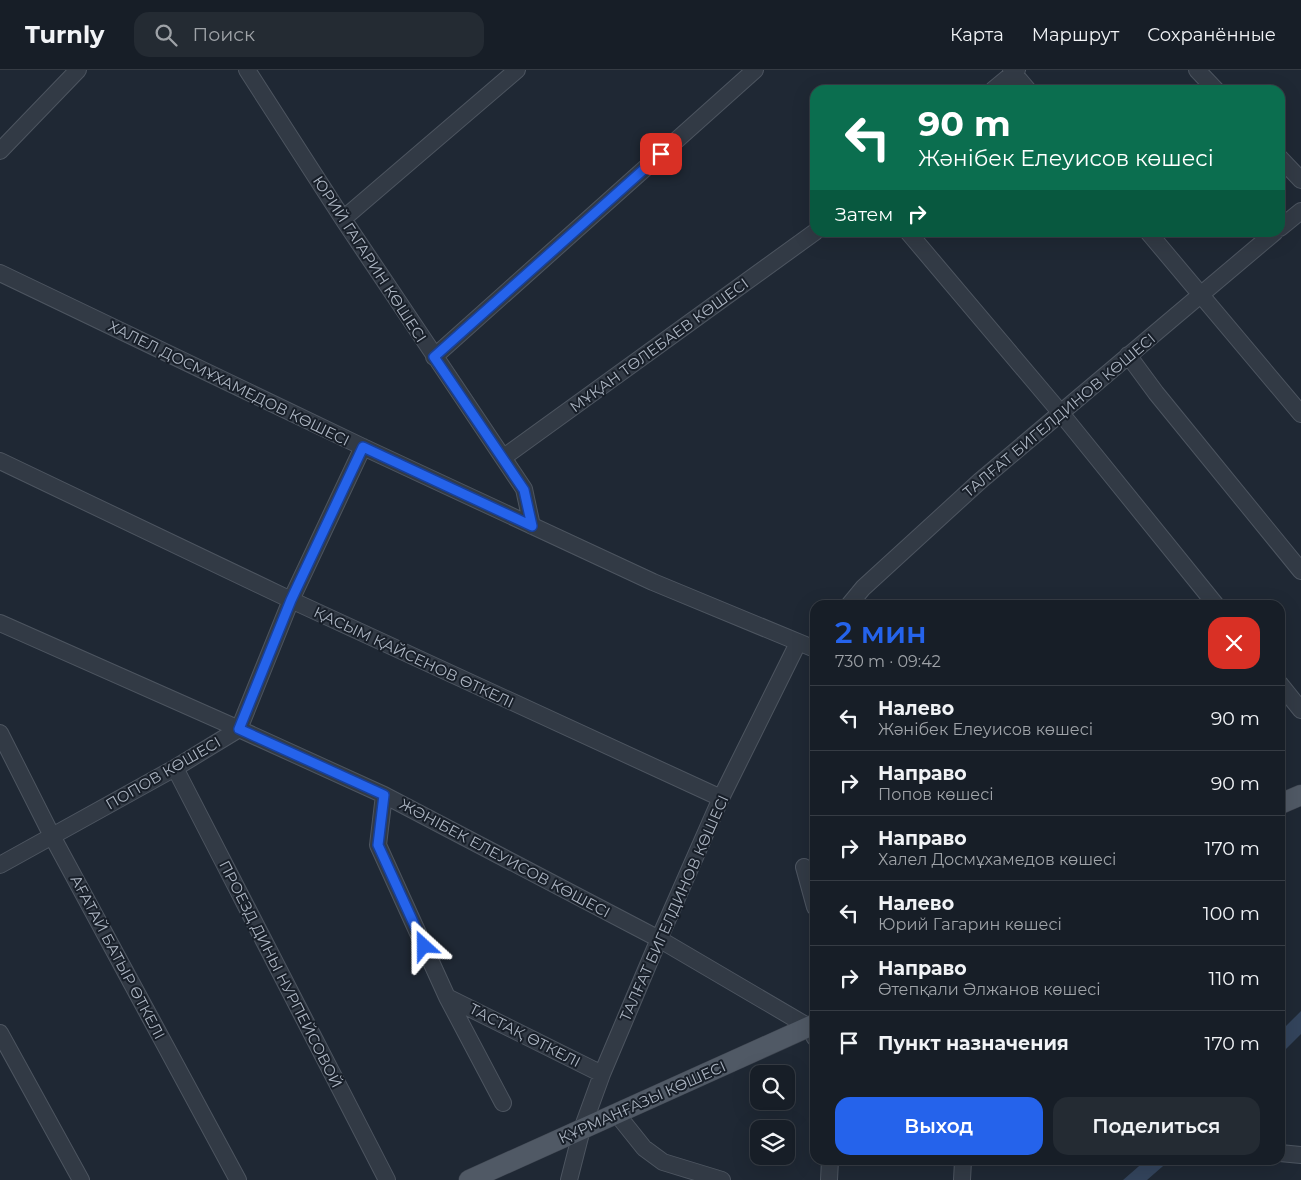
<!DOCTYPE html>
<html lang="ru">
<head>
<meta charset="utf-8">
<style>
  :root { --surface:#171e27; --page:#242b33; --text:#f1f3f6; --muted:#9ea2a7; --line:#363c44; --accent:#2563eb }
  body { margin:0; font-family:Montserrat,sans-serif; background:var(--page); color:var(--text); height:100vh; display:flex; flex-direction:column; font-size:19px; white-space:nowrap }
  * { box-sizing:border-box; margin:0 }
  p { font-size:16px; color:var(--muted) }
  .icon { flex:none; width:28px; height:28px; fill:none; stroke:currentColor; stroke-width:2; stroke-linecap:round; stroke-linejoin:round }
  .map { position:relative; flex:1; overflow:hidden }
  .details { position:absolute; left:810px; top:530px; width:475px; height:565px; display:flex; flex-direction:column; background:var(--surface); border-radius:15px; box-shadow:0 5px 20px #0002,0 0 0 1px var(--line) }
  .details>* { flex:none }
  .hud { position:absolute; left:810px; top:15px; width:475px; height:152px; border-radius:15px; box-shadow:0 5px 20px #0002,0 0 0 1px var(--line); background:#0b6e4f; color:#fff; overflow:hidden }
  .fabs { position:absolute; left:750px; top:995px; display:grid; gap:10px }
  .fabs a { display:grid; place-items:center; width:45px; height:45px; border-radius:10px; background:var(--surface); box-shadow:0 5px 20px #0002,0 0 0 1px var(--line); font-size:25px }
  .pin { position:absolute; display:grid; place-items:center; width:42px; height:42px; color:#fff; margin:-21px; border-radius:10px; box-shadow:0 2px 8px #0006 }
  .me { position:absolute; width:55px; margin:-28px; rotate:336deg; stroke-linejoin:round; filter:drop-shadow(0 0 4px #0008) }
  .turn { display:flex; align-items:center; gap:18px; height:105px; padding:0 25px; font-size:22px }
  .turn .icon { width:65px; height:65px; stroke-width:2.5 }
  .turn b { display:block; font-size:35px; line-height:42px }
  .then { display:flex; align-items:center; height:48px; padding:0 25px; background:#0003; gap:10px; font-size:19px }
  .round { display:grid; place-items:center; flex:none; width:52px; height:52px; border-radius:15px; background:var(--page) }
  .overview { display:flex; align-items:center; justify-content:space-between; height:85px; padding:0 25px }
  h1 { font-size:30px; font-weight:600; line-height:38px; color:var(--accent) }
  .primary-button { display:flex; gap:10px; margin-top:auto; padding:10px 25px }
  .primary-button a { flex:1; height:58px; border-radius:15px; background:var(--accent); color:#fff; font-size:20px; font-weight:600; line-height:58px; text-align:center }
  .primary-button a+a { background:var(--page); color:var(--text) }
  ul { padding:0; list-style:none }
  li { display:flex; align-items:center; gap:15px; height:65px; padding:0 25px; border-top:1px solid var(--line) }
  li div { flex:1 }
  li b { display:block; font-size:19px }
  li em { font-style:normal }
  header { display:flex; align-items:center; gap:30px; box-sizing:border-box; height:70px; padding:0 25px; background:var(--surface); border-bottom:1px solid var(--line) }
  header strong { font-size:24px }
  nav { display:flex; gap:28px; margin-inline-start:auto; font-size:18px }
  .search { width:350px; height:45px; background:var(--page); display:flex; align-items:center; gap:12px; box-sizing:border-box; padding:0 18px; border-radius:15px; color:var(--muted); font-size:19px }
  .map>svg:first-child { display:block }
</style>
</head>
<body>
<header>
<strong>Turnly</strong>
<div class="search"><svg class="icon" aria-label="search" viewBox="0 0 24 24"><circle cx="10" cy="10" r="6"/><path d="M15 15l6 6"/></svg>Поиск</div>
<nav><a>Карта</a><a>Маршрут</a><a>Сохранённые</a></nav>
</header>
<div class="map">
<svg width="1301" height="1110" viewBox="0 0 1301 1110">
  <rect width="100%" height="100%" fill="#1f2834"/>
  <path fill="#33445c" d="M1301 941V964L1280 985V962Z
    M1146 1090H1170L1147 1110H1123Z"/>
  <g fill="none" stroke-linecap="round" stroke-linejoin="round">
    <g stroke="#4d5560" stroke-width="18">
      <path id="minor" d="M247 0 343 149 524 419 532 456
        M1011 0 1028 20
        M1197 0 1216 20
        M993 20 1017 0
        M0 81 78 0
        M1280 88 1301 110
        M343 149 517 0
        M1280 158 1301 141
        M908 162 1060 342 1216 535
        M1148 162 1301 344
        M0 203 363 377 653 512 815 579
        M1128 285 1156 323 1301 501
        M434 287 755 0
        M504 387 815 162
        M0 391 291 530 721 728
        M849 535 863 518 980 411 1275 162
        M0 553 239 659 384 725 659 869 809 957 815 968
        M1280 614 1301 640
        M0 663 52 766 238 1110
        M175 698 387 1110
        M384 725 378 775 447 927 503 1033
        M0 795 175 698 239 659 291 530 363 377
        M804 797 815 837
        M447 927 602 1004
        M0 963 81 1110
        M616 1043 644 1078 663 1092 722 1110
        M1280 1083 1301 1085
        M569 1110 582 1059 602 1004 659 869 721 728 798 573
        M829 1110 830 1090
        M962 1110 963 1091 965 1090"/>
    </g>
    <g stroke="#3c434e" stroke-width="21">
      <path id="major" d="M1280 734 1301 725
        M469 1110 815 954"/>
    </g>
    <use href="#minor" stroke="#323a45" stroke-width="16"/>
    <use href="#major" stroke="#505965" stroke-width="20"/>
  </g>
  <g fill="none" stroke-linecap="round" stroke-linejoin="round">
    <g stroke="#184099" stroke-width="12">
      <path id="route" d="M424 876 378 775 384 725 239 659 291 530 363 377 532 456 524 420 434 287 661 84"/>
    </g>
    <use href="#route" stroke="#2563eb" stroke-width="9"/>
  </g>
  <g text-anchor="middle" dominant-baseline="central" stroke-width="4" stroke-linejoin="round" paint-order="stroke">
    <g font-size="15" fill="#acb5c2" stroke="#181f29">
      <text transform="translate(370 189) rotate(57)">ЮРИЙ ГАГАРИН КӨШЕСІ</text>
      <text transform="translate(659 275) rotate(-36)">МҰҚАН ТӨЛЕБАЕВ КӨШЕСІ</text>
      <text transform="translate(229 313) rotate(26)">ХАЛЕЛ ДОСМҰХАМЕДОВ КӨШЕСІ</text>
      <text transform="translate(1059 345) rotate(-40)">ТАЛҒАТ БИГЕЛДИНОВ КӨШЕСІ</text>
      <text transform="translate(414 587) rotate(25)">ҚАСЫМ ҚАЙСЕНОВ ӨТКЕЛІ</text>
      <text transform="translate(163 703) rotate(-30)">ПОПОВ КӨШЕСІ</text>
      <text transform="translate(505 788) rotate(28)">ЖӘНІБЕК ЕЛЕУИСОВ КӨШЕСІ</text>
      <text transform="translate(674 838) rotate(-66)">ТАЛҒАТ БИГЕЛДИНОВ КӨШЕСІ</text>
      <text transform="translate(118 887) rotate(62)">АҒАТАЙ БАТЫР ӨТКЕЛІ</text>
      <text transform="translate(281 904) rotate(63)">ПРОЕЗД ДИНЫ НУРПЕЙСОВОЙ</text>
      <text transform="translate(525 965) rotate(27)">ТАСТАҚ ӨТКЕЛІ</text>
      <text transform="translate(642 1032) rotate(-24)">ҚҰРМАНҒАЗЫ КӨШЕСІ</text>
    </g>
  </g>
</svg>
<div class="fabs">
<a><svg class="icon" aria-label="search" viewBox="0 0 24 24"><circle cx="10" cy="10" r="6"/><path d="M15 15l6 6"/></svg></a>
<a><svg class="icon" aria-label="layers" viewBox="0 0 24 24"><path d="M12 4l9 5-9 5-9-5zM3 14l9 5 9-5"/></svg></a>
</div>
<div class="pin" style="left:661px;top:84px;background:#d93025"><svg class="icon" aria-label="arrive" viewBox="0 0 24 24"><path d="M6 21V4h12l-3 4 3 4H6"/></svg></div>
<svg class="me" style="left:424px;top:876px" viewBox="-20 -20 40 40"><path d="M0-17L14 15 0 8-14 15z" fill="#2563eb" stroke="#fff" stroke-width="4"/></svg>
<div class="hud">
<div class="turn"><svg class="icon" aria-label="left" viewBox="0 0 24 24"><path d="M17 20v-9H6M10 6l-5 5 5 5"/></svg><div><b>90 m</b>Жәнібек Елеуисов көшесі</div></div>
<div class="then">Затем<svg class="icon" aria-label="right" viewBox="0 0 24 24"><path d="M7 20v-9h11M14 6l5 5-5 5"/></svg></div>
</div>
<section class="details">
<div class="overview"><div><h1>2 мин</h1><p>730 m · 09:42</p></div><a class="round" style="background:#d93025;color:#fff"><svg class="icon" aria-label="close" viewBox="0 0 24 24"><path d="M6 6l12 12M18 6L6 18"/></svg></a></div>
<ul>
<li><svg class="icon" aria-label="left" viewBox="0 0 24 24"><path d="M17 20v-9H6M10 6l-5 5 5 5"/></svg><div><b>Налево</b><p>Жәнібек Елеуисов көшесі</p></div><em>90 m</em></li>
<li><svg class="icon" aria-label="right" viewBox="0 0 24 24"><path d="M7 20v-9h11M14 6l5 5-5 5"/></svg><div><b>Направо</b><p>Попов көшесі</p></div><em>90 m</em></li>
<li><svg class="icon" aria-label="right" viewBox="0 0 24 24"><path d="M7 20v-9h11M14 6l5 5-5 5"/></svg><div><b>Направо</b><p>Халел Досмұхамедов көшесі</p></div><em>170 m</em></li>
<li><svg class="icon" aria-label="left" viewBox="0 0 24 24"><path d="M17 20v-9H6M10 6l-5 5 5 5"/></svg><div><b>Налево</b><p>Юрий Гагарин көшесі</p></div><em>100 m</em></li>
<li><svg class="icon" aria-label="right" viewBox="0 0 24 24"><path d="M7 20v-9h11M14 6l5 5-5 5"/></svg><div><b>Направо</b><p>Өтепқали Әлжанов көшесі</p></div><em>110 m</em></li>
<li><svg class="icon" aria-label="arrive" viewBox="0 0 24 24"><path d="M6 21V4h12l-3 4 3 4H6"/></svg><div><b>Пункт назначения</b></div><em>170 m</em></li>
</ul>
<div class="primary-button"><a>Выход</a><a>Поделиться</a></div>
</section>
</div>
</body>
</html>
